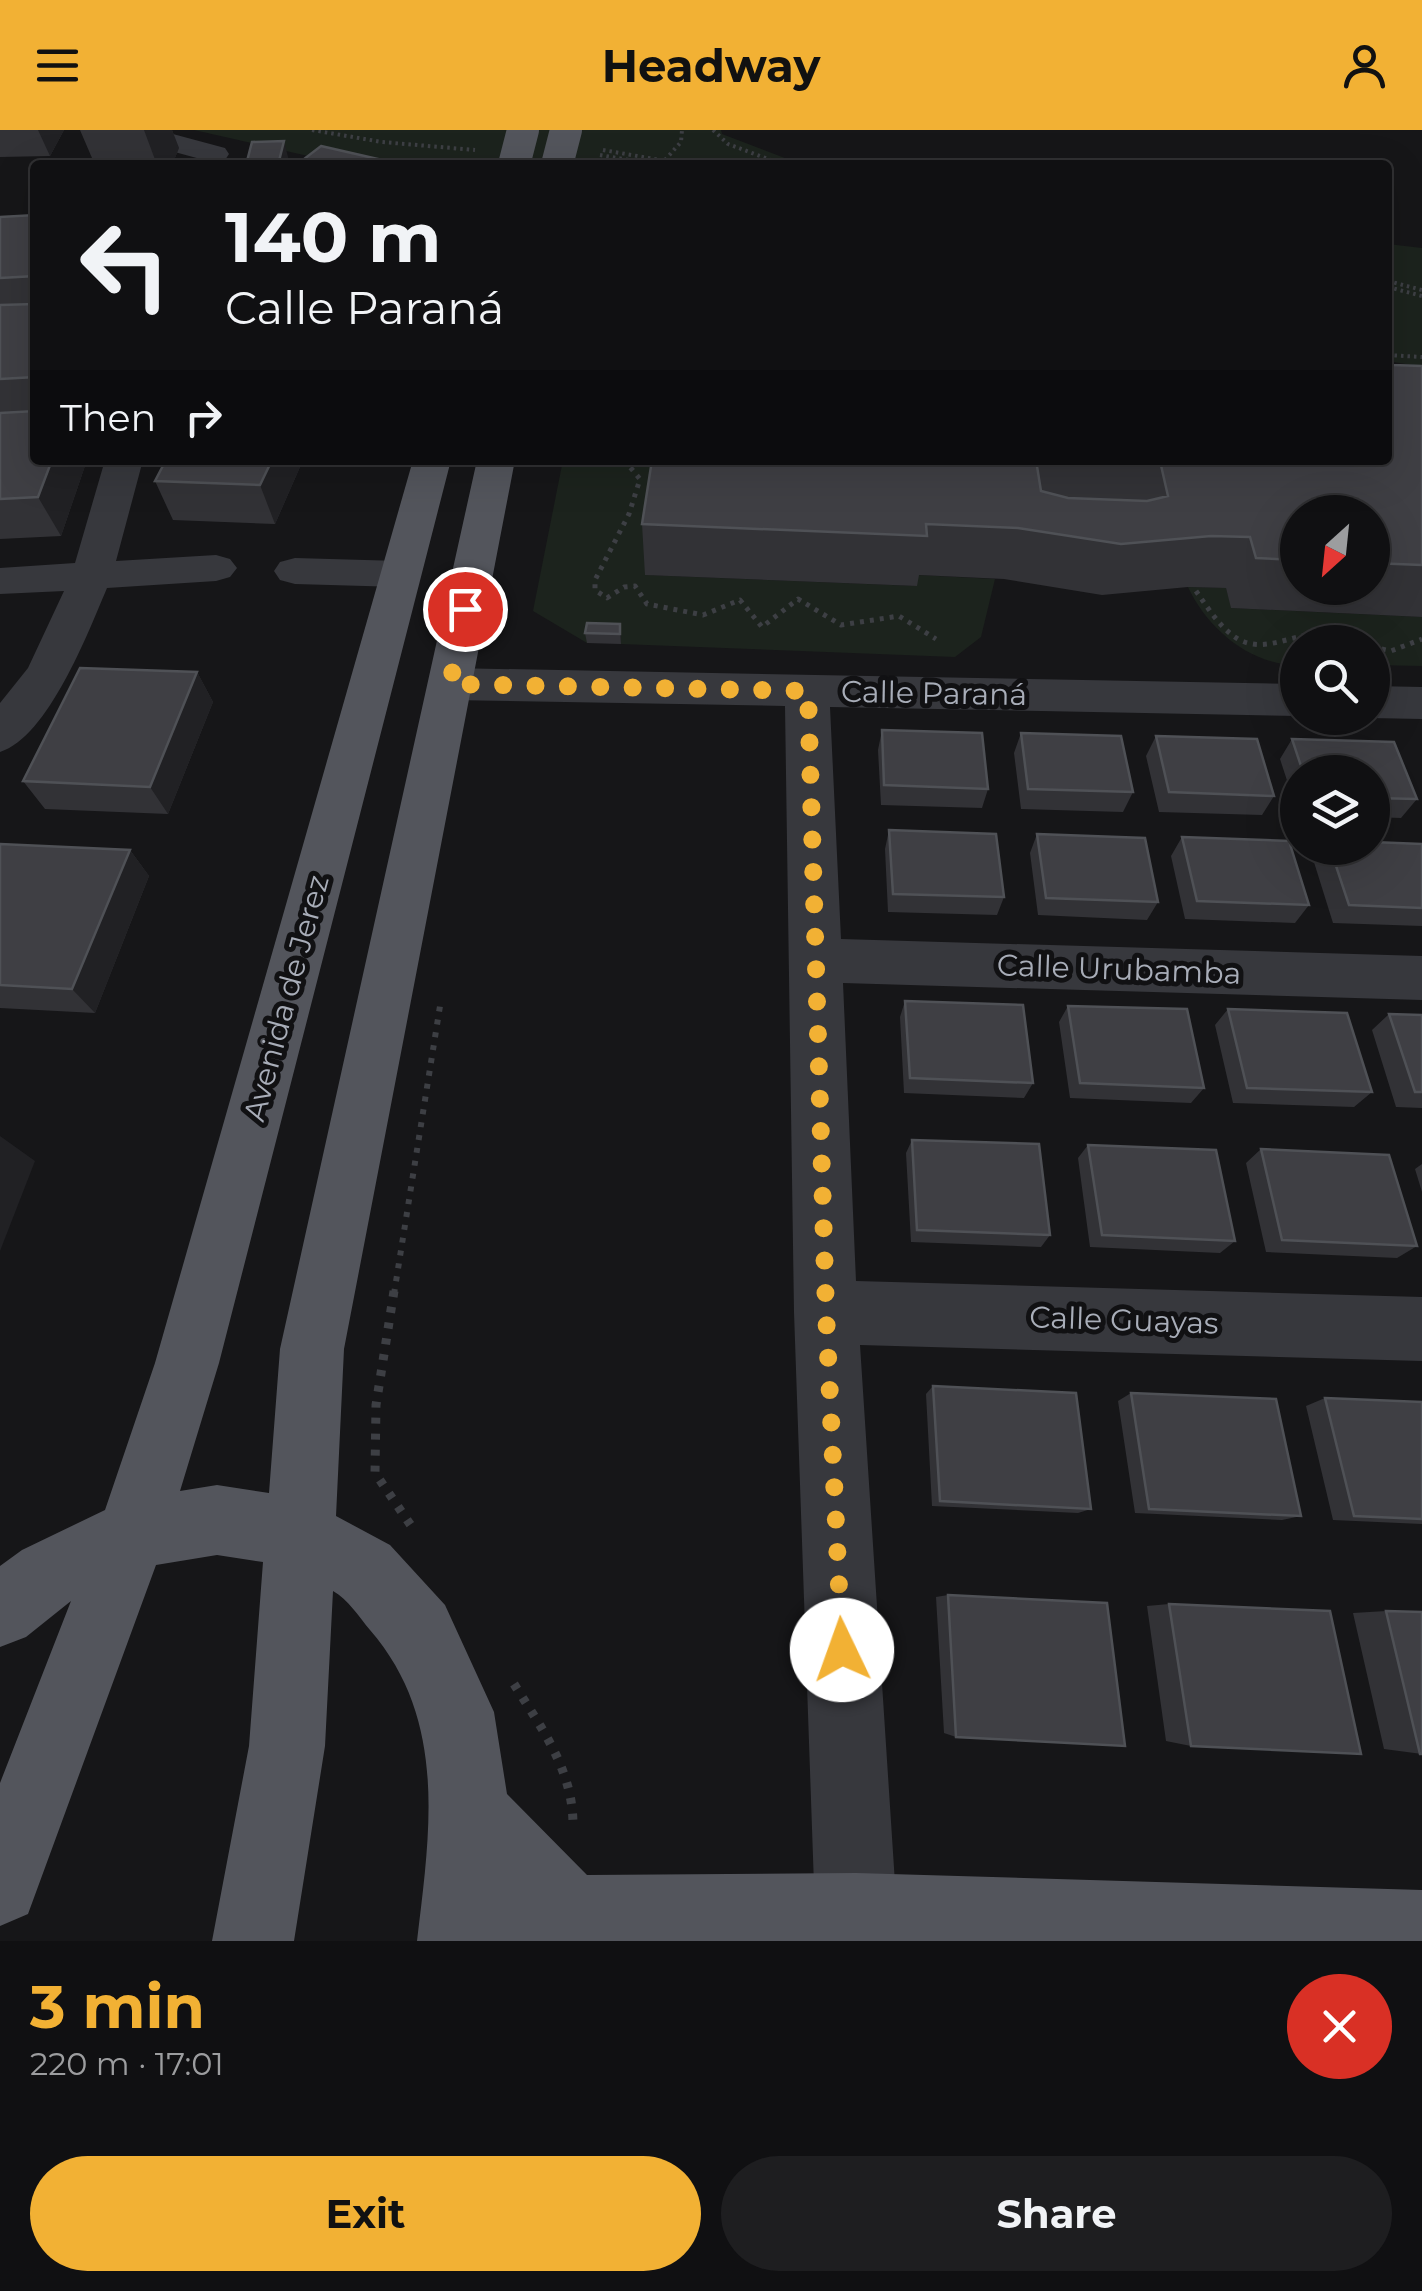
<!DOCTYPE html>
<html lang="en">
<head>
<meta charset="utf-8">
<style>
  :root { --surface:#101012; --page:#1e1e20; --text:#f1f3f6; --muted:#9c9d9f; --line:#303032; --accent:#f2b134 }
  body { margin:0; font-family:Montserrat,sans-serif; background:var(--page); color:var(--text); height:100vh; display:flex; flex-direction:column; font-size:38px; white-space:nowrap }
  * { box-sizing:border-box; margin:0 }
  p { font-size:32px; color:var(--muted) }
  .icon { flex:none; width:55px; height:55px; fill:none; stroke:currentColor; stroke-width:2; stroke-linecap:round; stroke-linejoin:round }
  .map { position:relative; height:1811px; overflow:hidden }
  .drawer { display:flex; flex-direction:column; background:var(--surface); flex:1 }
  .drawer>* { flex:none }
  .guide { position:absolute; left:30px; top:30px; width:1362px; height:305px; border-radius:10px; box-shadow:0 10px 40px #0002,0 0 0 2px var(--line); background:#101012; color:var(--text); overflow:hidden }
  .needle { width:65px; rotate:207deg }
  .buttons { position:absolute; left:1280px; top:365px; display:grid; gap:20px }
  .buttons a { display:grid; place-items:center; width:110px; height:110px; border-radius:50%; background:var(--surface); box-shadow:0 10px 40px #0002,0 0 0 2px var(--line); font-size:50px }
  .pin { position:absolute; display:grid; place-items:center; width:85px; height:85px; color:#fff; margin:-42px; border:5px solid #fff; border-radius:50%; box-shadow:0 2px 10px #0007 }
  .me { position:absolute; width:110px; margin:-55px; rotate:357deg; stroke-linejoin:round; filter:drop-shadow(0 0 8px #0008) }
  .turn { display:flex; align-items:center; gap:35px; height:210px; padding:0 30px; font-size:45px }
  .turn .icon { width:130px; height:130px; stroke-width:2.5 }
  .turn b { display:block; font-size:70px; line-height:85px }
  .then { display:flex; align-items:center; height:95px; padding:0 30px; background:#0003; gap:20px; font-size:38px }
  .round { display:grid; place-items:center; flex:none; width:105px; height:105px; border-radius:52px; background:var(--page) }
  .head { display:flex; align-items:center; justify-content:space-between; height:170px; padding:0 30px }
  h1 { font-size:60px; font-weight:700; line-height:75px; color:var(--accent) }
  .cta { display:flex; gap:20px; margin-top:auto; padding:20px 30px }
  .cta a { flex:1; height:115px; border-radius:60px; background:var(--accent); color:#111; font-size:40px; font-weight:700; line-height:115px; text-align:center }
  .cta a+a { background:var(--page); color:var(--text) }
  header { display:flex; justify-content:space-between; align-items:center; height:130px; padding:0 30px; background:var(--accent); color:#111; font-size:45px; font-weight:700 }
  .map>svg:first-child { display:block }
</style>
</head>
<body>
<header><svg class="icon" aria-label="menu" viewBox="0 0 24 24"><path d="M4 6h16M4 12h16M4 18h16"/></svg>Headway<svg class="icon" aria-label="person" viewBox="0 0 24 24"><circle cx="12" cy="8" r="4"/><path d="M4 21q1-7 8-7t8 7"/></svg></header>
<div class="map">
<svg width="1422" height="1811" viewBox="0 0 1422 1811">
  <rect width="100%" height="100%" fill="#161618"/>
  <path fill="#1c231d" d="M194 0H721L722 4 795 32 815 35H348Z
    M1388 114 1422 118V237L1388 231Z
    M563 330H662L646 445 916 456 917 445 995 449 981 507 955 527 621 514V505L587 513 533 481Z
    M1188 457 1226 458 1232 478 1422 487V536L1373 535 1372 512H1298L1297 535C1250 535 1207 498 1188 457Z"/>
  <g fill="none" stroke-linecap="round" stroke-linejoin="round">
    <path stroke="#3d3f44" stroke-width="4" stroke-dasharray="2.5 4" stroke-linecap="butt" d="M312 0 382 12 475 20
      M713 0 728 14 784 35
      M603 20 688 35
      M600 25 658 35
      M665 30 681 12 682 0
      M1388 151 1422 160
      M1388 157 1422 166
      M1388 225 1422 227"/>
    <path stroke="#3d3f44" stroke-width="5" stroke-dasharray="4 6" stroke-linecap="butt" d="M624 330 640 349 629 384 595 450V460L607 468 624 457 635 456 647 474 703 485 740 470 762 497 798 469 841 495 899 486 936 509
      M1196 461C1208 478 1220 498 1238 509 1263 523 1289 506 1315 504 1332 503 1346 508 1362 512
      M1372 517 1391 521 1422 509"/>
    <path stroke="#3d3f44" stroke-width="6" stroke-dasharray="5 8" stroke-linecap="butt" d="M394 1164 440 876"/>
    <path stroke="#3d3f44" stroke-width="9" stroke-dasharray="6 10" stroke-linecap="butt" d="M394 1161 376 1275 375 1343 412 1397
      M514 1554C542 1599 573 1640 573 1695"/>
    <path fill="#37383d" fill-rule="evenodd" d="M112 0H158L225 18 229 24 225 30 215 33 116 6Z
      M105 330H143L116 431 216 425 230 429 237 438 230 447 216 451 107 458C88 503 48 607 0 622V573L28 538 64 461 0 464V438L75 433Z
      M295 428 400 431 415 435 421 444 415 453 400 457 295 454 280 450 274 441 280 432Z
      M450 538 1298 554V586L830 577 841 809 1422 826V870L843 853 856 1151 1422 1167V1231L860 1215 897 1784 885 1811H827L815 1784 794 1182 785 576 450 570 434 565 428 554 434 543Z
      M1372 556 1422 557V589L1370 588Z"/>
    <path fill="#53555c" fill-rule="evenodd" d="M413 330H451L219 1233 180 1361 217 1355 269 1363 280 1219 477 330H515L344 1219 336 1386 390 1415 445 1475 494 1582 507 1664 587 1745 856 1743 1422 1760V1811H417C430 1702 448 1590 370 1500 359 1487 348 1469 333 1461L325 1616 294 1811H212L249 1616 263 1432 217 1425 156 1435 28 1784 0 1796V1653L71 1471 26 1507 0 1517V1436L22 1420 105 1380 155 1233Z"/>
    <path stroke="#53555c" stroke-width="32" d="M514 35 523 0
      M557 35 566 0"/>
  </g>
  <path fill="#323236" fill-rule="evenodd" d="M0 0H64L50 26 0 27Z
    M80 0H172L179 18 172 35H95Z
    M304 29 404 35H306Z
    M35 85V330H87L61 406 0 409V87Z
    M1393 235 1422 236V487L1231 478 1226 458 1188 457 1102 465 1004 449 919 445 917 456 645 445 642 394 652 330H1388ZM1298 382H1372V458H1298Z
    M166 330H303L275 394 173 390 155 351Z
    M620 494 621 514 587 513 585 503Z
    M197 542 213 572 168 684 45 679 23 651Z
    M882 600 988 659 982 678 881 675 878 620Z
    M1021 603 1133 662 1123 682 1021 679 1014 623Z
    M1156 606 1274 666 1262 685 1159 682 1146 626Z
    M1292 609 1394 612 1417 669 1401 688 1372 687V642H1298V684L1280 629Z
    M889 700 1004 767 997 785 888 782 885 719Z
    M1037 704 1158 772 1147 790 1038 785 1030 723Z
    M1182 707 1309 775 1295 793 1185 789 1171 726Z
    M0 714 130 720 149 746 95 883 0 878Z
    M1422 714V796L1333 793 1313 729 1322 718H1372Z
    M905 871 1033 953 1024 968 904 963 900 887Z
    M1068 876 1204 958 1191 973 1070 968 1059 892Z
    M1228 879 1372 962 1354 977 1233 973 1215 895Z
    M1389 884 1422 885V978L1396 977 1372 900Z
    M912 1010 1050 1105 1041 1117 911 1112 906 1023Z
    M1088 1015 1235 1111 1220 1123 1090 1117 1078 1028Z
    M1261 1019 1417 1116 1397 1128 1266 1122 1246 1033Z
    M1422 1034V1062L1415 1039Z
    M933 1256 1091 1379 1078 1383 932 1376 926 1264Z
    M1131 1263 1301 1386 1282 1390 1135 1383 1118 1271Z
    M1325 1268 1422 1272V1394L1333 1390 1306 1276Z
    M948 1465 956 1607 944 1603 936 1467Z
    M1169 1474 1191 1616 1166 1611 1147 1476Z
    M1386 1481 1422 1624 1384 1619 1353 1483Z"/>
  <path fill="#212124" d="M38 0H64L50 26Z
    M144 0H172L179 18 172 35H157Z
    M284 11 290 35H278Z
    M52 330H87L61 406 38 367Z
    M272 330H303L275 394 260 355Z
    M197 542 213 572 168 684 150 657Z
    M130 720 149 746 95 883 72 859Z
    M0 1006 35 1031 0 1121Z"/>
  <path fill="#3f3f44" stroke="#4f5156" stroke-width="2.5" d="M284 11 278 35H246L252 12Z
    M321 16 404 35H331L304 29Z
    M35 85V146L0 148V87Z
    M35 174V247L0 249V175Z
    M1388 223 1393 235 1422 236V435L1372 433V382H1298V430L1256 428 1250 407 1211 406 1121 414 1018 398 926 394 927 406 642 394 652 330H1036L1041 361 1068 368 1147 371 1168 366 1160 331 1127 330H1388Z
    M35 281V330H52L38 367 0 369V283Z
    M166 330H272L260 355 155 351Z
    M587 493 620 494V504L585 503Z
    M80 538 197 542 150 657 23 651Z
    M882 600 982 603 988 659 884 655Z
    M1021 603 1121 606 1133 662 1028 659Z
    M1156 606 1257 609 1274 666 1169 662Z
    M1292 609 1394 612 1417 669 1372 668V642H1303Z
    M889 700 996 704 1004 767 893 764Z
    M1037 704 1145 708 1158 772 1046 768Z
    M1182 707 1289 711 1309 775 1197 771Z
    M1372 712 1422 714V778L1349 775 1330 718H1372Z
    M0 714 130 720 72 859 0 855Z
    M905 871 1023 875 1033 953 910 948Z
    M1068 876 1187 879 1204 958 1080 953Z
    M1228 879 1347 883 1372 962 1247 958Z
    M1389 884 1422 885V962H1415Z
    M912 1010 1039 1014 1050 1105 917 1100Z
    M1088 1015 1216 1020 1235 1111 1102 1105Z
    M1261 1019 1389 1025 1417 1116 1282 1110Z
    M933 1256 1076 1263 1091 1379 940 1371Z
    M1131 1263 1276 1269 1301 1386 1149 1379Z
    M1325 1268 1422 1272V1389L1354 1386Z
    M948 1465 1107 1473 1125 1616 956 1607Z
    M1169 1474 1330 1481 1361 1624 1191 1616Z
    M1386 1481 1422 1482V1624H1420Z"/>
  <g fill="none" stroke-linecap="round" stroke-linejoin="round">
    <path stroke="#f2b134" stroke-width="18" stroke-dasharray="0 32.4" d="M465 479 450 554 808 561 826 1182 842 1520"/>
  </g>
  <g text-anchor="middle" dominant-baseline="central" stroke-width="10" stroke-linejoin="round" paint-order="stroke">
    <g font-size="30" fill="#a8adb8" stroke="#111113">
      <text transform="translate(934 563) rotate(1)">Calle Paraná</text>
      <text transform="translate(1119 839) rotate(2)">Calle Urubamba</text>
      <text transform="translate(286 868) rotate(-75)">Avenida de Jerez</text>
      <text transform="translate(1124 1190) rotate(2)">Calle Guayas</text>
    </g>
  </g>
</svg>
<div class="buttons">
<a><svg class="needle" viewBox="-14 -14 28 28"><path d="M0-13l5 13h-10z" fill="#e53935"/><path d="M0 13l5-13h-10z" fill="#9c9d9f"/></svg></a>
<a><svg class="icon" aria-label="search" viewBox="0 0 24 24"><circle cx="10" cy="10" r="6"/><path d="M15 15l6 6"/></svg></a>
<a><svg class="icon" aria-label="layers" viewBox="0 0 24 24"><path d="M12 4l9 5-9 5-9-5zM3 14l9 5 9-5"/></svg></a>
</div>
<div class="pin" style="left:465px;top:479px;background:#d93025"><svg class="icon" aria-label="arrive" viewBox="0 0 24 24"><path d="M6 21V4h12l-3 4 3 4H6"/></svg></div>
<svg class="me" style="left:842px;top:1520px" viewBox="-20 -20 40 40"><circle r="19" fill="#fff"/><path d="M0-13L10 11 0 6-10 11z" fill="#f2b134"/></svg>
<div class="guide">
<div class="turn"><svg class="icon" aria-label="left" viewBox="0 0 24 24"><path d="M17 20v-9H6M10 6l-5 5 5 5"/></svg><div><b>140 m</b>Calle Paraná</div></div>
<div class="then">Then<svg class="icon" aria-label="right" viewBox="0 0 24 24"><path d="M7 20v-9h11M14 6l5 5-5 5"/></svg></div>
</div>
</div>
<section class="drawer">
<div class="head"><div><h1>3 min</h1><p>220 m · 17:01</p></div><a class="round" style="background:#d93025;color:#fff"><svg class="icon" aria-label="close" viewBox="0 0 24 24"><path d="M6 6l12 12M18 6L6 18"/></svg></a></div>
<div class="cta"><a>Exit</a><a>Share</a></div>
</section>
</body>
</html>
